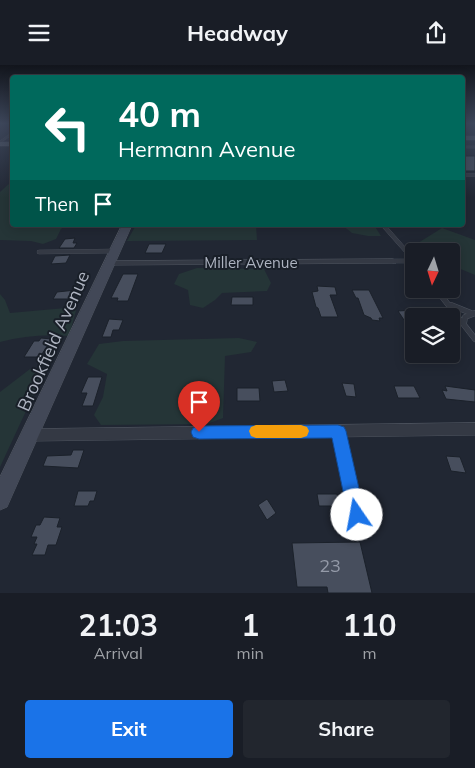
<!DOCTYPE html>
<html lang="en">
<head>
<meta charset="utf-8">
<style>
  :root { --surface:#191d26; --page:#22262e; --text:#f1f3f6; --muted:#9fa2a7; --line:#373b43; --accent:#1a73e8 }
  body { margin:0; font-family:Mulish,sans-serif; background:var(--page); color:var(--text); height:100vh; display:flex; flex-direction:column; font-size:19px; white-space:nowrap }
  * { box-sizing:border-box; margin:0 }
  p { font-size:16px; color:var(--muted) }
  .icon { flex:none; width:28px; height:28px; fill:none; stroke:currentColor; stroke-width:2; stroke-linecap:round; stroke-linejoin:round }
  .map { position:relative; height:528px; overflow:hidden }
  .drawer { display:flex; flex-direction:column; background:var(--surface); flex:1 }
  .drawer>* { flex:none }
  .hud { position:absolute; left:10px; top:10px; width:455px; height:152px; border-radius:5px; box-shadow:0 2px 12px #0003,0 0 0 1px var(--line); background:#00695c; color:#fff; overflow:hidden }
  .needle { width:32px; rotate:184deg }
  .fabs { position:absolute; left:405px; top:178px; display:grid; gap:10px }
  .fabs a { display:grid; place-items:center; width:55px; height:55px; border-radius:5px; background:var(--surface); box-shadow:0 2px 12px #0003,0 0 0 1px var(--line); font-size:25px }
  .pin { position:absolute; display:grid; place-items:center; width:42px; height:42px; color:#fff; margin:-51px -21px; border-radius:50% 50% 50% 0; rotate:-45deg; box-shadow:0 0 5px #0007 }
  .pin .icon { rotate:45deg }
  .me { position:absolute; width:55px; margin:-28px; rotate:348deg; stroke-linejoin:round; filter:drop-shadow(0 0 4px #0008) }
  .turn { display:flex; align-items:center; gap:18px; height:105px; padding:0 25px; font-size:22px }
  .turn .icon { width:65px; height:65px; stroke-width:2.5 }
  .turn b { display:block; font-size:35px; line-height:42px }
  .then { display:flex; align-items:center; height:48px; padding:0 25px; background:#0003; gap:10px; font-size:19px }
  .eta { display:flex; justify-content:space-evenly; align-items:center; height:85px; text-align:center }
  .eta b { font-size:30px; font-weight:700; line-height:35px }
  .primary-button { display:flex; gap:10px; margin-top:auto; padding:10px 25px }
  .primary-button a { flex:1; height:58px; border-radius:5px; background:var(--accent); color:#fff; font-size:20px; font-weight:700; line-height:58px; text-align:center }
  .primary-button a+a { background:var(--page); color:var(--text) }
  header { display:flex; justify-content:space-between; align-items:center; height:65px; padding:0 25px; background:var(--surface); font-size:22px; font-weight:700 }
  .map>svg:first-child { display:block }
</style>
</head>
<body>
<header><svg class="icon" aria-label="menu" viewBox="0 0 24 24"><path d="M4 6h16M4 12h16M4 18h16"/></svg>Headway<svg class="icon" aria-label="share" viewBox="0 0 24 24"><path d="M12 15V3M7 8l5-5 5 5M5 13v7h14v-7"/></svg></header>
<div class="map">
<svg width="475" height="528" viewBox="0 0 475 528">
  <rect width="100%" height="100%" fill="#212733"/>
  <path fill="#253537" d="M12 116V160H67L61 164 56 174 43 179 31 176 0 175V127Z
    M136 160H256L257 175 127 176Z
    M342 160H374L381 171H368L352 168Z
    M442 163 475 175V210L451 200V186H418L410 183Z
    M197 203 264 204 271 218 267 226 222 228 215 235 203 243 190 240 188 225 174 219 179 209Z
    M0 229 5 235 10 248 77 242 69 271C45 269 23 271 0 277Z
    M239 273 257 277 251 287 225 291 223 353 207 359 101 360 94 350 103 332 107 309 87 299 99 279 123 276Z
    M30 304 43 305 39 318 0 402V327Z"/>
  <path fill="#474e5d" stroke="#1b212a" d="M462 91H475V106H462Z
    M75 173 73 178H77L74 183H59L65 174Z
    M149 179H166L162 188H145Z
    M70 190 66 198 51 199 55 191Z
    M123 209H138L128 236H117L118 233H111Z
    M317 221 335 222 337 230H330L338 252H321L318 243 316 242 312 227 318 226Z
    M76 225 72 234H53L57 227Z
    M352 225H369L383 253H379L380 256 372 255 371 253 364 250 358 233H356Z
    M232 232H253V240H231Z
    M414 245V256L404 255 398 246Z
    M109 254 123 255 119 265H113L111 272H102Z
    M41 273 52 274 40 292H24L34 276H39Z
    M88 312H102L93 341H82L87 328H81Z
    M285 315 288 326 274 327 272 316Z
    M342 318 354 319 356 332 346 331Z
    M394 321H414L420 333H398Z
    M445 321 475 325V337L446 334 442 325 447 326Z
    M237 323H259L260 336H237Z
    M73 385H84L78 403 43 401 47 391 71 390Z
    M446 391 460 392 466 408 451 406Z
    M78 426H97L94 436H90L88 441H74Z
    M317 429H337L340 441H319Z
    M267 434 276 448 267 455 258 440Z
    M44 452 60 453 57 462H62L56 480H48L45 490H32L37 479H34L37 472H31L36 460H40Z
    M360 477 372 528H328L327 522H297L292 478Z"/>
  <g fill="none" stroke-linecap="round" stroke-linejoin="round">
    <g stroke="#4e545f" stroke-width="2.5">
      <path id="lane-far5" d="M0 77 10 70
        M462 82H475"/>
    </g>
    <g stroke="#4e545f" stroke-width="3">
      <path id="lane-far4" d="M462 110H475"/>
    </g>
    <g stroke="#4e545f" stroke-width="4.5">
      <path id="lane-far3" d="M383 160 414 195
        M39 187 114 186
        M393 196H414"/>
    </g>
    <g stroke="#4e545f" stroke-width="6">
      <path id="lane-far2" d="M436 224 475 274
        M451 240 471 248
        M464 258 465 252 475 248"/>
    </g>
    <g stroke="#4e545f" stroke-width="8">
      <path id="lane-far1" d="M339 367 345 393"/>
    </g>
    <g stroke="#4e545f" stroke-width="9">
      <path id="lane" d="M344 392 357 450"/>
    </g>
    <g stroke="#4e545f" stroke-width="1">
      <path id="street" d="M393 194 397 196 396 198 109 200 105 198 109 196Z
        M475 358V370L31 376 26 374 24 370 26 366 31 364Z"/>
    </g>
    <g stroke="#4e545f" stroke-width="1">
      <path id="secondary" d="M122 160H132L7 442 0 445V412Z"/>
    </g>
    <g stroke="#3d434e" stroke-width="1">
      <path id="primary" d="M462 71H475V75H462Z
        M0 77H12V81H0Z"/>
    </g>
    <use href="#lane-far5" stroke="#343944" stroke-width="2"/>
    <use href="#lane-far4" stroke="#343944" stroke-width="2.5"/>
    <use href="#lane-far3" stroke="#343944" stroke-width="4"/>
    <use href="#lane-far2" stroke="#343944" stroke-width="5"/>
    <use href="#lane-far1" stroke="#343944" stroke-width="6"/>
    <use href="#lane" stroke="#343944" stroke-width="8"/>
    <use href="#street" fill="#343944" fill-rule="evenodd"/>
    <use href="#secondary" fill="#424857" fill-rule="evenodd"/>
    <use href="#primary" fill="#515864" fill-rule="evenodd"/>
  </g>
  <linearGradient id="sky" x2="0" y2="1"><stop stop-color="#12151c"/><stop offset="0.44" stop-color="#3d475b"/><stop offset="1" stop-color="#3d475b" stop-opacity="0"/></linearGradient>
  <rect width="475" height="133" fill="url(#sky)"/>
  <path fill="#1a73e8" stroke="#114b97" d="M338 360 344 362 346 366 365 450 363 456 357 458 350 456 348 450 332 373 199 374 193 372 191 367 193 363 199 361Z"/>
  <path fill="#f59e0b" d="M256 360H301L307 362 309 366 307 371 301 373H256L251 371 249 366 251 362Z"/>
  <g text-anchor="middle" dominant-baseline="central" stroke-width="4" stroke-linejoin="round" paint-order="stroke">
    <g font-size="15" fill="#aeb4c1" stroke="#191f28">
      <text x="251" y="197">Miller Avenue</text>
    </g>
    <g font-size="18" fill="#aeb4c1" stroke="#191f28">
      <text transform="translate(53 276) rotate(-66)">Brookfield Avenue</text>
    </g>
    <g font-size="18" fill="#949aa8">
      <text x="330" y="500">23</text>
    </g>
  </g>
</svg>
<div class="fabs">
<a><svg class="needle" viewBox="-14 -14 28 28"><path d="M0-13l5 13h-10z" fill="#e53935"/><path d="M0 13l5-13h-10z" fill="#9fa2a7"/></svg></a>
<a><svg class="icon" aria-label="layers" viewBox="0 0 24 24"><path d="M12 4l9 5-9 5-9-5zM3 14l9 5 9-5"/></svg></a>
</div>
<div class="pin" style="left:199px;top:367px;background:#d93025"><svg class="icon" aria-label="arrive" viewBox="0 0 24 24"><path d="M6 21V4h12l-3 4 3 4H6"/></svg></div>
<svg class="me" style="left:357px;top:450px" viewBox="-20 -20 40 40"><circle r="19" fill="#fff"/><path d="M0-13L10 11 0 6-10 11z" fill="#1a73e8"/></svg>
<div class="hud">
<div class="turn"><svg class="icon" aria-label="left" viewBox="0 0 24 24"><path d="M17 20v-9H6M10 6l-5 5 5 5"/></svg><div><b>40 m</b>Hermann Avenue</div></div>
<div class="then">Then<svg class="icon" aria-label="arrive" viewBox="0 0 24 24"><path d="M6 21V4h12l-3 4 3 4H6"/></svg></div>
</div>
</div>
<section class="drawer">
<div class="eta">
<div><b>21:03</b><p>Arrival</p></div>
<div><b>1</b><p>min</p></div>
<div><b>110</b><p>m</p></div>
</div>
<div class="primary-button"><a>Exit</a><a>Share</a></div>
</section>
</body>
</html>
